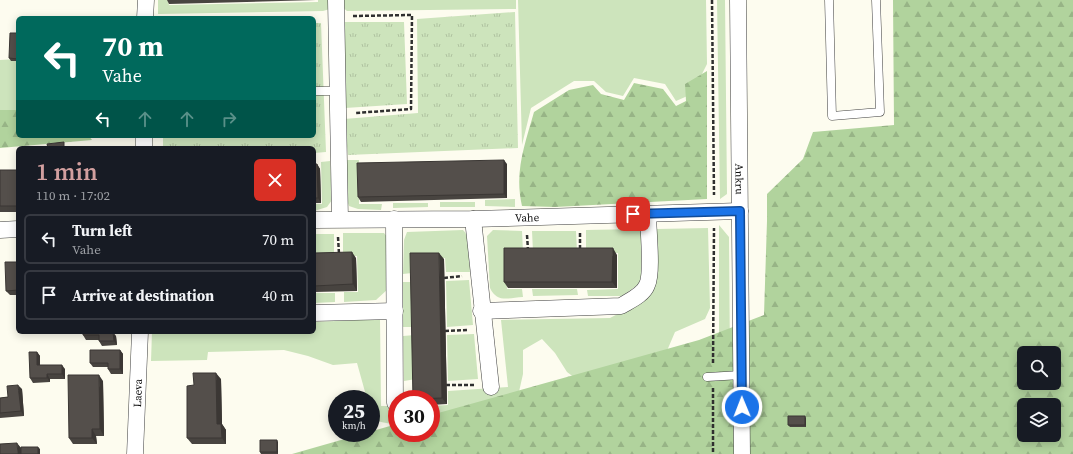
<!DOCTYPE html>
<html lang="en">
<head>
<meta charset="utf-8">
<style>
  :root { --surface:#171b24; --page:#242831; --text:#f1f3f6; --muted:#9ea1a6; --line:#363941; --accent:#d29f9f }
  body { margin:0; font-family:"Source Serif 4",serif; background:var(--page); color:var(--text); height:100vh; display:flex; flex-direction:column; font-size:15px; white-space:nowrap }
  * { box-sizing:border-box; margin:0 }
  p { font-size:13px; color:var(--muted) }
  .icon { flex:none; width:22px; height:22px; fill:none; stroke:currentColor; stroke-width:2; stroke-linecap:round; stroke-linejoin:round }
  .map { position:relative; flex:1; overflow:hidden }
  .drawer { position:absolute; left:16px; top:146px; width:300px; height:188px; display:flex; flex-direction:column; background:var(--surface); border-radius:6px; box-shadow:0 2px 10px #0003 }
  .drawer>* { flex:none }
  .hud { position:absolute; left:16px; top:16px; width:300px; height:122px; border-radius:6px; box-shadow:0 2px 10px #0003; background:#00695c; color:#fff; overflow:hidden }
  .controls { position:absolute; left:1017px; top:346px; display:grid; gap:8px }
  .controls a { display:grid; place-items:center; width:44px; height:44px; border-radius:6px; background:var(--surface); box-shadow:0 2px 10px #0003; font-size:20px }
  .speed { position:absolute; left:328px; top:390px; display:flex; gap:8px; font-size:20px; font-weight:700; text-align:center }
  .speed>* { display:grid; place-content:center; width:52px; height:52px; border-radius:50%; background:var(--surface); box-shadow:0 2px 10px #0003; line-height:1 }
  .speed small { font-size:10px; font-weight:400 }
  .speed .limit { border:6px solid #d22; background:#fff; color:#111 }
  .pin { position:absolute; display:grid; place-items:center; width:34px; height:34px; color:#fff; margin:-17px; border-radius:8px; box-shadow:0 2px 6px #0006 }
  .me { position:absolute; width:44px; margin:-22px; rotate:359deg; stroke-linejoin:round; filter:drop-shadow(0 0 3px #0008) }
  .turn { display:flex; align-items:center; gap:14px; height:84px; padding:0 20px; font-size:18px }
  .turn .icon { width:52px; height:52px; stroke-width:2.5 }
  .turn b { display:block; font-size:28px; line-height:34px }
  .lanes { display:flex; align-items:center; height:38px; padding:0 20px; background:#0003; justify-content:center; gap:20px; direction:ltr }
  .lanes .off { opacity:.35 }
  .round { display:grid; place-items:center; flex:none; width:42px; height:42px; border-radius:6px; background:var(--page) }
  .overview { display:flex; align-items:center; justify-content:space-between; height:68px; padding:0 20px }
  h1 { font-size:24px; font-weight:600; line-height:30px; color:var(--accent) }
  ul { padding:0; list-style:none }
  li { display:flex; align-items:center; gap:12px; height:50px; margin:0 8px 6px; padding:0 12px; border:2px solid var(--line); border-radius:6px }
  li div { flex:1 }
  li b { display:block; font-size:15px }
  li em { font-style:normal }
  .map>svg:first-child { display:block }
</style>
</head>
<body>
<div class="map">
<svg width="1073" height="454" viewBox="0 0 1073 454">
  <defs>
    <pattern id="forest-firs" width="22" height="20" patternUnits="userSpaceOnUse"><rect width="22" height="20" fill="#b1d39d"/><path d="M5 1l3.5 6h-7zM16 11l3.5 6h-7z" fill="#97b486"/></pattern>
    <pattern id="park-tufts" width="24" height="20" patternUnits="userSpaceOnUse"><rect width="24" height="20" fill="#cde4bc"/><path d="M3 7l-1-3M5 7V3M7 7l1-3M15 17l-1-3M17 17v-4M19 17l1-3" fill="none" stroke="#afc2a0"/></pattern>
  </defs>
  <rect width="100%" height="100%" fill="#fdfcef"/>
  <path fill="#cde4bc" d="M158 0H168L169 5 318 2V0H330V9L323 11 158 14Z
    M341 0H516V9L347 11 341 6Z
    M518 0H706L707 64 692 94 676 101 665 84 634 78 623 96 606 92 594 81H574L531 108 522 145Z
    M717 0H725L727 194 720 199Z
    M18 59V110H0V60Z
    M345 160H359V204H382L381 210 358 209 349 206 347 200Z
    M330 161 332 200 327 207 314 211V204H322L321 162Z
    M515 199V207L485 206V200Z
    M440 202H475V207H440Z
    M393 203H428V207L393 208Z
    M719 225 729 237 730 361 719 368Z
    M708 228 710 308 705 319 675 332 660 367 583 384 567 372 555 353 542 339 523 350V374L516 405 431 433V406L448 405V391L508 387 501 320 610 318 635 305 654 233 657 229Z
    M639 229 642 234 641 277 639 284 622 296H588L587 290 618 289V253L586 252V230Z
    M463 230C473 239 469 260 470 272H446L445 258H413L412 273 403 274 404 240 407 232Z
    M493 230 522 231 523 252 506 253 507 289H522L523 297C508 298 497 303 490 288L487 236Z
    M532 231H576L577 252H533Z
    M343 233H384L388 238V289L376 300 344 302V292H358L357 256 343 257Z
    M314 234H334V258H314Z
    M469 280 473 325 447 327 446 281Z
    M403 282H413V327H403Z
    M532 289H577L578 295 533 296Z
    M314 293H335V302L314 303Z
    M380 319 381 406H397V425L381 422 371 418V399H367L357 363 333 365 308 356 284 350 208 352 207 360 151 361 152 332H314V322Z
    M474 334 478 379 448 381 447 335Z
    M415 335 416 379 404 381 403 336Z"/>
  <path fill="url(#forest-firs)" fill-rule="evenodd" d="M893 0H1073V454H292L397 424V433H431V415L699 340 764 315 767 221V194L803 159 813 132 894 125ZM1024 353H1054V383H1024ZM1024 405H1054V435H1024Z
    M707 71V199L555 207 522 206C514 172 525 144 534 112L569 90 593 85 601 94 624 100 634 83 663 89 676 106 686 101 685 84Z
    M0 110H18V136H89L92 140 0 148Z"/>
  <path fill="url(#park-tufts)" d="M515 12 518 148 348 155 344 119 418 113 417 19Z
    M342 22H404L407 104 345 108Z
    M314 23H321L326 152 314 153V148H163V136H314Z"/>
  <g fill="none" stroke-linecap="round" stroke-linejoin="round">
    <g stroke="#404040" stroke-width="9">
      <path id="service" d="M829 0 832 116 880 112 876 0
        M314 91H339
        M707 377 741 375"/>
    </g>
    <g stroke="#404040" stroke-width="17">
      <g id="minor">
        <path d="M336 0 340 219"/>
        <path id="s1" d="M738 0 742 454"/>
        <path d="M145 18 146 0"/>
        <path d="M144 148V136"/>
        <path d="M394 219 395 403"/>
        <path d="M473 219 491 387"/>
        <path id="s2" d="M314 220 473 219 740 211"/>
        <path d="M0 230 18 229"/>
        <path d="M481 311 621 306C631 300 643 295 647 285 653 273 648 229 648 214"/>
        <path d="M314 313 395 311"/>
        <path id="s3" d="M135 454 140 332"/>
      </g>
    </g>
    <path stroke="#2f2f2f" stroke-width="2.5" stroke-dasharray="4 2" stroke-linecap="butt" d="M712 0 714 195
      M353 16 412 15 411 109 356 113
      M580 233V250
      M527 235 528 250
      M338 237 339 254
      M444 278 462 276
      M445 331 469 330
      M713 363 714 228
      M446 385H474
      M713 388V454"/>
    <use href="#service" stroke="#fff" stroke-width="8"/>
    <use href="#minor" stroke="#fff" stroke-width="16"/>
  </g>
  <path fill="#484440" d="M167 0H316L169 4Z
    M18 33V61H11L9 58Z
    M314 164H317L320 169 321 203H314Z
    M507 164V198L361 202 358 197Z
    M0 170H18V212H0Z
    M314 253 356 258 357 291 314 292Z
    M617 255V288H508L504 282Z
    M444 259 447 404 431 405V399H413Z
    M18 262V295H10L6 291Z
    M101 332 116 336 117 345 102 346 99 341V340H86L83 335Z
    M120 350 123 354V374H111L108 369V367H93L90 363Z
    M37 352 40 356V365L65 369V379H50V382L33 383 30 378Z
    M221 379 222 424 226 430V444H192L187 438 194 385Z
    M103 381 104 436H96L97 444H73L69 438Z
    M22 389 24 416 0 418V398L8 397Z
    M806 418V427H790L788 425Z
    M278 442V454H261L260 452Z"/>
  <path fill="#3b3734" d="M504 160 507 164V198L504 194Z
    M317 164 320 169 321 203 318 198Z
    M613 248 617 255V288L612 282Z
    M352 252 356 258 357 291 353 284Z
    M439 253 444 259 447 404 442 398Z
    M113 332 116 336 117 345 114 341Z
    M120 350 123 354V374L120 369Z
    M37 352 40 356V370L37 365Z
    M62 365 65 369V379L62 374Z
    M216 373 221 379 222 424 226 430V444L222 438 217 424Z
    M47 374 50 379V382L47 378Z
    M99 375 103 381 104 436 100 429Z
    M18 385 22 389 24 416 21 411Z
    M805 416 806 418V427L805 425Z
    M92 429 96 436 97 444 92 438Z
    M277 440 278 442V454L277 452Z
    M17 443 22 449V454H18Z
    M38 447 40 449V454H38Z"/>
  <path fill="#544f4b" stroke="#3b3734" d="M10 33H18V59L9 58Z
    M64 142V148H48L47 144Z
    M504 160V194L358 197 357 163Z
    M314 164H317L318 198H314Z
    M0 170H18V206H0Z
    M504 248H613L612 282H504Z
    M352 252 353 284 314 286V253Z
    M410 253H439L442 398 413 399Z
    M5 262H18V290L6 291Z
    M83 332H113L114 341H99V335H83Z
    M90 350H120V369H108V363H90Z
    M29 352H37V365H62V374H47V378H30Z
    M193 373H216L217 424H221L222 438H187V386L194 385Z
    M68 375H99L100 429H92V438H69Z
    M18 385 21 411 0 413V398L8 397 7 386Z
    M788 416H805V425H788Z
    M260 440H277V452H260Z
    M17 443 18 454H0V444Z
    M21 447H38V454H21Z"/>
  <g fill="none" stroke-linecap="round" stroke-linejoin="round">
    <g stroke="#114b97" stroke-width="10">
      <path id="route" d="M633 214 740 211 742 407"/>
    </g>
    <use href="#route" stroke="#1a73e8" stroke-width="7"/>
  </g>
  <g text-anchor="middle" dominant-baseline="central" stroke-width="4" stroke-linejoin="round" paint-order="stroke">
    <g font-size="11" fill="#0d0d0d" stroke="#fff">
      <text stroke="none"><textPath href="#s1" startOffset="179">Ankru</textPath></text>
      <text stroke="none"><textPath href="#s2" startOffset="213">Vahe</textPath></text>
      <text stroke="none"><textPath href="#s3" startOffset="61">Laeva</textPath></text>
    </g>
  </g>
</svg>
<div class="controls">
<a><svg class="icon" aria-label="search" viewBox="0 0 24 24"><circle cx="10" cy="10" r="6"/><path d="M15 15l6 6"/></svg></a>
<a><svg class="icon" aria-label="layers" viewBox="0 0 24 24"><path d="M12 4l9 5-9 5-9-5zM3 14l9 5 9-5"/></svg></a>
</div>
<div class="speed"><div>25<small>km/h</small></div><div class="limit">30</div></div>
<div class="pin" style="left:633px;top:214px;background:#d93025"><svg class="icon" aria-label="arrive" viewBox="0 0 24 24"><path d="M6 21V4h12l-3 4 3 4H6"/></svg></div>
<svg class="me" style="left:742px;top:407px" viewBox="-20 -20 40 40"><circle r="17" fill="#1a73e8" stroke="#fff" stroke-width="3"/><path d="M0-11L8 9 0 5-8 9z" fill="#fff"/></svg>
<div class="hud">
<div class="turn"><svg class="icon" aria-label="left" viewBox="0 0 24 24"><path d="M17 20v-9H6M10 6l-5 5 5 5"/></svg><div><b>70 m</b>Vahe</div></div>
<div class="lanes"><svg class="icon" aria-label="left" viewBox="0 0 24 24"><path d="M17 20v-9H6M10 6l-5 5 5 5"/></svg><svg class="icon off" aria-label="ahead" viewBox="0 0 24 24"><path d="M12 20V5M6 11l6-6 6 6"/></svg><svg class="icon off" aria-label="ahead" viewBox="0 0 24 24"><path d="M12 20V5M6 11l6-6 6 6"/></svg><svg class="icon off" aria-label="right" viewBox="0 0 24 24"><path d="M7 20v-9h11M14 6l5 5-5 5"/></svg></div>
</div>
<section class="drawer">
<div class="overview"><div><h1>1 min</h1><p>110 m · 17:02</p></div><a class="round" style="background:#d93025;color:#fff"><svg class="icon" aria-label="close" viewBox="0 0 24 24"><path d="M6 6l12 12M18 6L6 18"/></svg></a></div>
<ul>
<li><svg class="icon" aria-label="left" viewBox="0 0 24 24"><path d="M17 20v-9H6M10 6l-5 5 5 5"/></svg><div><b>Turn left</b><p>Vahe</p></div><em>70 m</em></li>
<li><svg class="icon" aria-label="arrive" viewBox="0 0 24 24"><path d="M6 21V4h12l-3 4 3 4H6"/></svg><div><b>Arrive at destination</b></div><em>40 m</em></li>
</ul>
</section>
</div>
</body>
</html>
